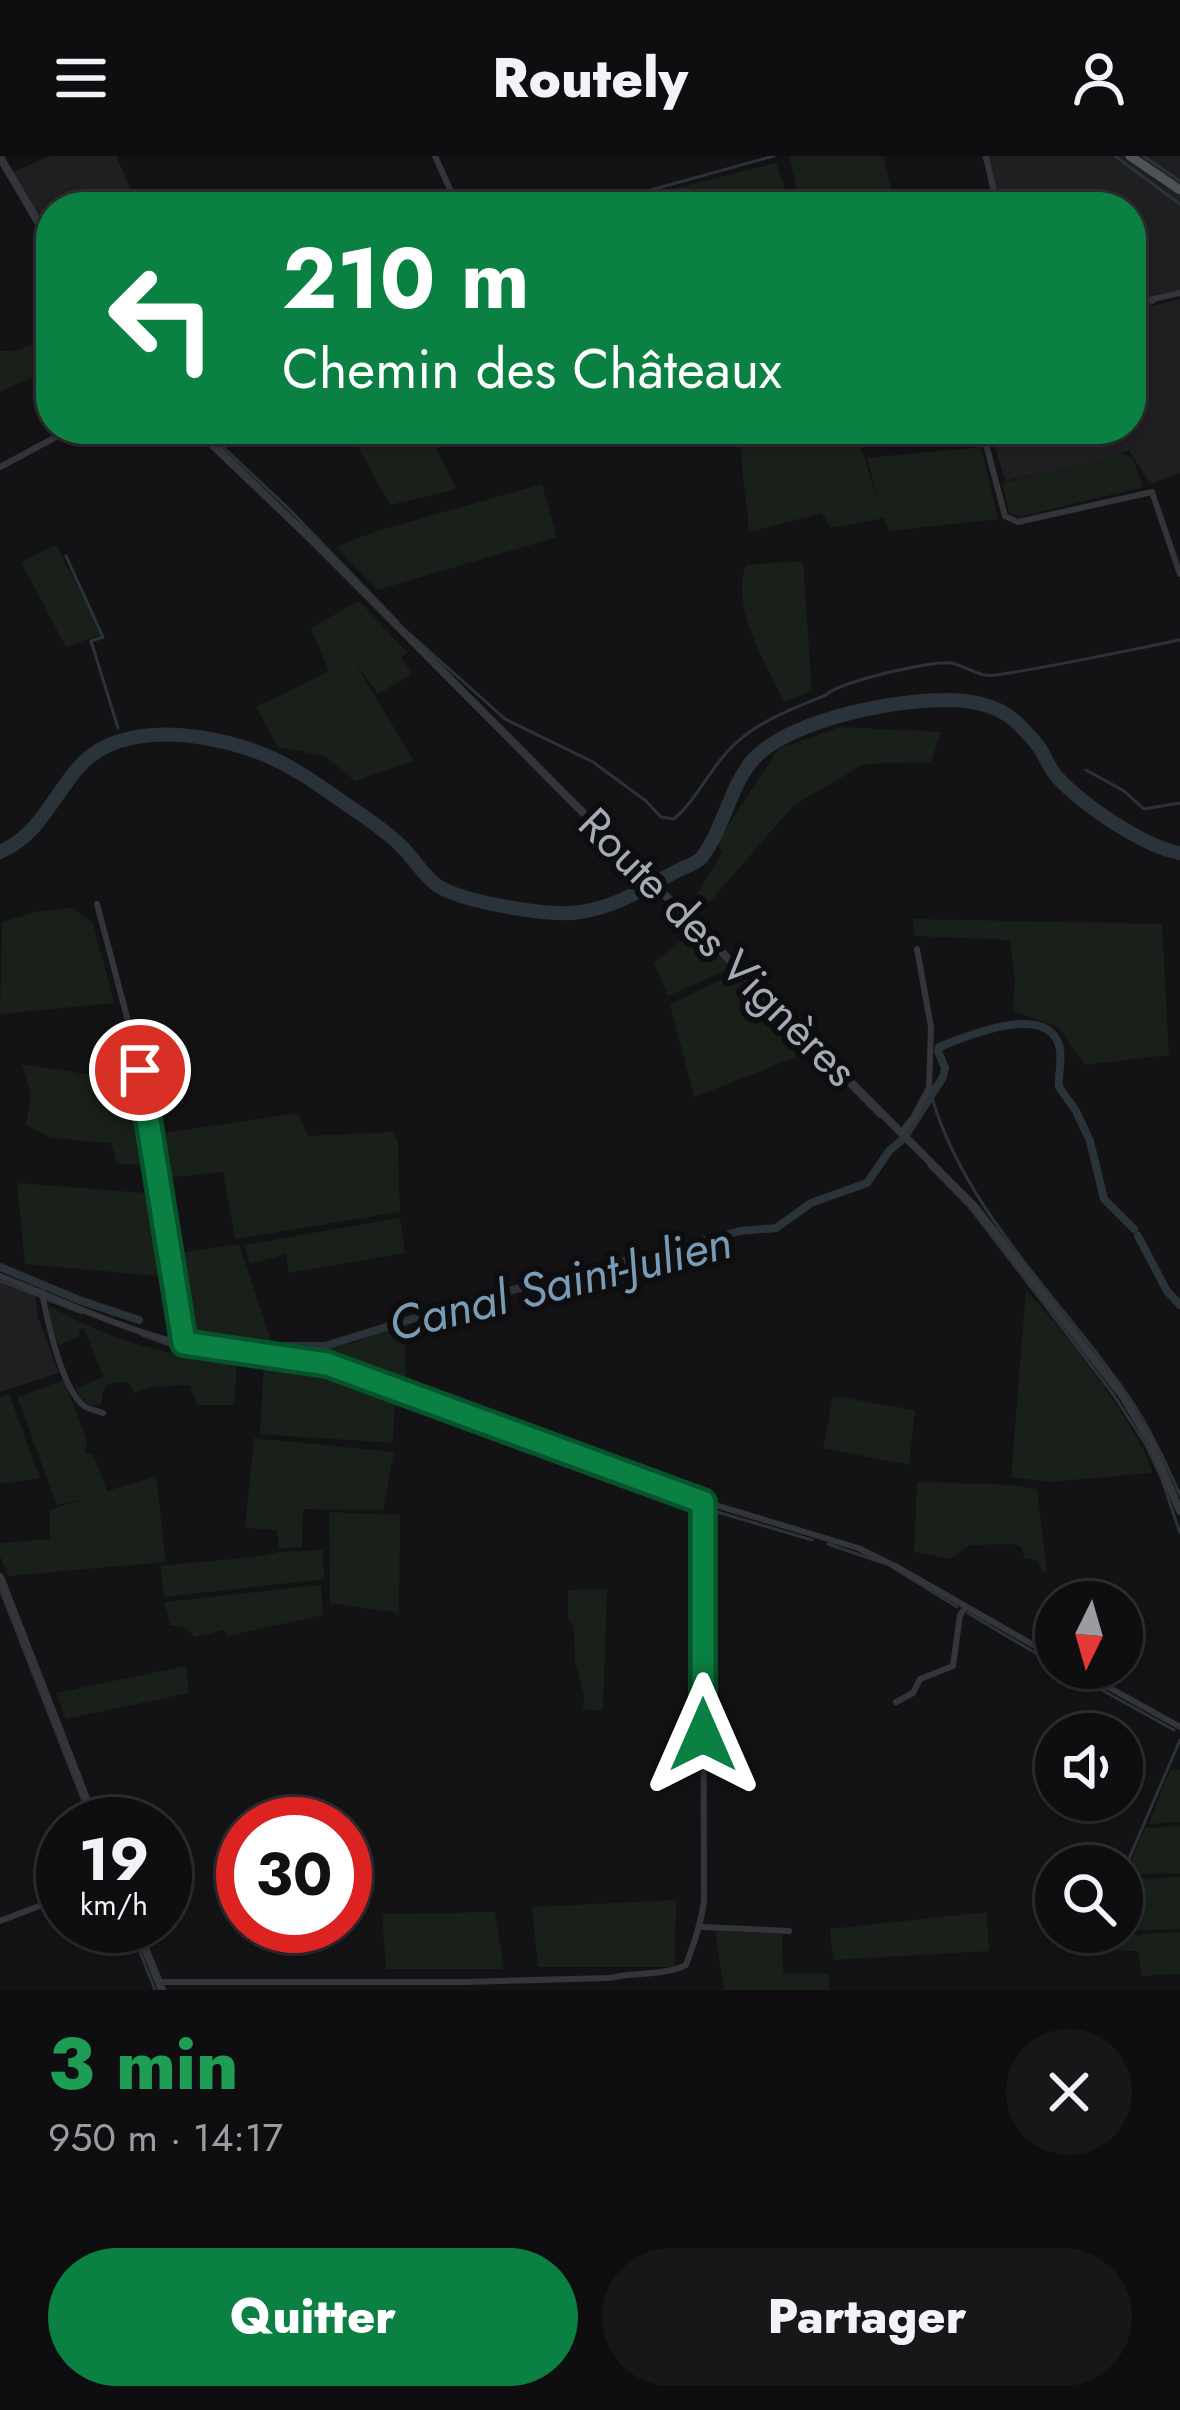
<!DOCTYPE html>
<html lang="fr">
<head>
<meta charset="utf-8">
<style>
  :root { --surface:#0e0e10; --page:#171719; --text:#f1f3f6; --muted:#9b9c9f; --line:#2e2e30; --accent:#0b8043 }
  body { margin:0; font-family:Jost,sans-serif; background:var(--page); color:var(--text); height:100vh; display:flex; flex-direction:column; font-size:45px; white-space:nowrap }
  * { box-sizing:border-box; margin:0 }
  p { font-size:39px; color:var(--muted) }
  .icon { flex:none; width:66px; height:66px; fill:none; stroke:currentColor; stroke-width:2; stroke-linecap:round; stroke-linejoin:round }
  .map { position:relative; height:1834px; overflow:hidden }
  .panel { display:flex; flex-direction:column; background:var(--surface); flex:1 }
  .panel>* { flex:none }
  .banner { position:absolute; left:36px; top:36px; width:1110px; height:252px; border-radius:48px; box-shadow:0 3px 9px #0004,0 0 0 3px var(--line); background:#0b8043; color:#fff; overflow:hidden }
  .needle { width:78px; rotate:185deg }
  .fabs { position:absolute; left:1035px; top:1425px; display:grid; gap:24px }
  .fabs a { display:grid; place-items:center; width:108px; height:108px; border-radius:50%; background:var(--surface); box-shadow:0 3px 9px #0004,0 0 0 3px var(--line); font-size:60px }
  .speed { position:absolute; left:36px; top:1641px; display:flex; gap:24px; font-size:60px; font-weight:700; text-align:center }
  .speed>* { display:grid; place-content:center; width:156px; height:156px; border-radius:50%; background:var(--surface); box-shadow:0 3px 9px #0004,0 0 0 3px var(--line); line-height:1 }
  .speed small { font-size:30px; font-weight:400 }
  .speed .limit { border:18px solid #d22; background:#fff; color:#111 }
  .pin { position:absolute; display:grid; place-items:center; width:102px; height:102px; color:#fff; margin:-51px; border:6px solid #fff; border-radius:50%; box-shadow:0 3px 12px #0007 }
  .me { position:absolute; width:132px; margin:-66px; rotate:0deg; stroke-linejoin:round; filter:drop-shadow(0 0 9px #0008) }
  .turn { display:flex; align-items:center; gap:42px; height:252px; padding:0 48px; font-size:54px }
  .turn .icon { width:156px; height:156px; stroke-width:2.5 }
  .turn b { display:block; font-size:84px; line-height:102px }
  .round { display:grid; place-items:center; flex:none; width:126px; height:126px; border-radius:63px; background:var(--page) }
  .summary { display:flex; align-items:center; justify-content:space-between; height:204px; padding:0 48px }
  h1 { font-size:72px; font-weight:800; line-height:90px; color:#1e9e55 }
  .action { display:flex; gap:24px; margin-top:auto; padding:24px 48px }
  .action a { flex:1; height:138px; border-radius:72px; background:var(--accent); color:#fff; font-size:48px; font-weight:800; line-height:138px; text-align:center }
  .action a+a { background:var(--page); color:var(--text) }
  header { display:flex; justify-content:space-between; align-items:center; height:156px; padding:0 48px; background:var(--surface); font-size:54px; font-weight:800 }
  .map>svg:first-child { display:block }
</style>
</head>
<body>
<header><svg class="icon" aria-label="menu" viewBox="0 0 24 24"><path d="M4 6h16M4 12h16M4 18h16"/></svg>Routely<svg class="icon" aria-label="person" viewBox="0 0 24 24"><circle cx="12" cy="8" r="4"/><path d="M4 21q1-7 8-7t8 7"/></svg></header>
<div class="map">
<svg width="1180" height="1834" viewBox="0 0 1180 1834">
  <rect width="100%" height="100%" fill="#131315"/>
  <path fill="#1f1f22" d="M50 0H116L139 51H51V81L13 16Z
    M981 0H1180V134L1131 144V51H1002Z
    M1180 143V317L1150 328 1129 294 1110 303 1005 325 990 273H1131V155Z
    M0 1126 35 1140 38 1161 59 1217 0 1236Z"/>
  <path fill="#19201a" d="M789 0H883L896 51H801Z
    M776 7 791 51H664L660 40 674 33Z
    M51 181V213L0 236V195H15Z
    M348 273H463V275L432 284 456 333 390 349Z
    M761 273H855L880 351 867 302 981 291 998 363 889 375 884 362 831 372 822 357 749 376C747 345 739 306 742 277Z
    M1124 298 1133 303 1143 331 1019 361 1009 356 1002 327Z
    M542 328 557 381 377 434 336 391 374 376Z
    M56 389 102 478 66 491 21 406Z
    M803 405 812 535 784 546C766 507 730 452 746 409Z
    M359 445 408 497 401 501 412 518 378 538 354 505 414 605 355 625 325 600 278 591 256 551 329 515 311 472Z
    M840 571 941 576 931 606 864 608 793 650 708 748 688 754 722 696 717 687 778 593Z
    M72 752 93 767 114 847 0 858 2 766 36 756Z
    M912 763 1162 768 1169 899 1085 909 1058 871 1013 855 1015 824 1010 784 915 780Z
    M693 775 731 812 668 840 654 807Z
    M733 818 805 890 804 898 694 941 670 848Z
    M22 908 138 926 152 1009 117 1008 111 987 51 982 26 969 31 939Z
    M298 957 308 980 392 976 398 986 400 1056 235 1083 223 1016 165 1022 159 978Z
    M17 1027 158 1038 170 1121 25 1108Z
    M400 1062 405 1097 289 1117 286 1098 250 1108 244 1089Z
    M239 1088 271 1185 185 1172 172 1098Z
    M1026 1134C1056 1165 1147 1280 1152 1317L1048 1326 1011 1321Z
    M48 1149C106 1184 170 1200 237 1208L234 1249H197L189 1229 152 1231 134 1237 131 1229 124 1226 108 1228 103 1236 101 1249C87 1252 81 1243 75 1232L104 1221 84 1173H79L80 1180 59 1189 51 1168Z
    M406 1167 405 1223 319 1198 320 1194 358 1186 381 1174Z
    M264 1206 318 1214 395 1238 393 1287 260 1278Z
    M64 1224 87 1285 85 1297 94 1300 107 1335 156 1320 166 1406 8 1420 0 1400V1387L50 1383V1354L83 1343 57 1349 17 1241Z
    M9 1238 40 1322 0 1328V1241Z
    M833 1240 915 1254 909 1309 823 1292Z
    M254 1282 394 1296 383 1354 303 1353 302 1391 279 1392 277 1374 245 1372Z
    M917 1326 1013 1329 1037 1333 1047 1415 1044 1416 1035 1403H1025L1022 1392 1013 1388 969 1389 951 1403 914 1396Z
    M329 1356 400 1359 399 1457 330 1447Z
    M323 1394 324 1423 164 1441 160 1410 263 1400 278 1396Z
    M321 1429 323 1459 227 1480 224 1474 195 1481 184 1471 170 1469 164 1446Z
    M607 1433 603 1555 583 1553 584 1540 575 1505 574 1470 568 1464V1434Z
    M186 1510 189 1537 66 1563 56 1537Z
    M1170 1614H1180V1666L1149 1668Z
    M1180 1670V1717L1125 1719 1145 1672Z
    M1180 1721V1773L1122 1775V1724Z
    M676 1744 675 1811H538L532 1751Z
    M495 1756 504 1813H386L382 1758Z
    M987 1756 989 1795 833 1804 830 1773Z
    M715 1775 782 1778 783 1817 828 1818 830 1834H724Z
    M1180 1776V1818L1141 1820 1139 1795H1103L1104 1780Z"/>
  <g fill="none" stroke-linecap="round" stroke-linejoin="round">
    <path stroke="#293339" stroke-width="3" d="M1115 0 1180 48
      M1143 0 1180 25
      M589 51 774 0
      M1131 152 1154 146
      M204 273 290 354 398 466
      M66 400 103 481 91 485 118 572
      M409 477 505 563 593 606 646 645 661 661 674 663C696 644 708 617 727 596 754 566 790 554 826 539 839 526 932 504 951 507 967 510 979 522 996 519 1057 510 1119 496 1180 484
      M1086 614 1124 635 1144 653 1180 647
      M735 815 880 961
      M932 942C967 1058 1062 1144 1129 1241 1150 1272 1165 1305 1180 1339
      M929 1010 971 1053 1113 1238 1146 1289 1161 1321 1180 1377
      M0 1125 82 1157
      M142 1179 175 1191 338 1215 400 1237
      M482 1268 529 1286
      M583 1306 697 1351
      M707 1353 812 1384
      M828 1388 883 1407
      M892 1411 957 1451
      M0 1433 92 1668
      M968 1457 1037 1498
      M1046 1502 1056 1508
      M1062 1512 1174 1574
      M1122 1719 1180 1584
      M130 1770 155 1834
      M1102 1797 1103 1776"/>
    <path stroke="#293339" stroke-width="8" d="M908 976 943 921 945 912 938 895 939 891C964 881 1039 849 1057 884 1064 897 1058 917 1059 931L1076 955 1090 985 1104 1043 1134 1073
      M1138 1080 1167 1135 1180 1149
      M0 1111 79 1144 139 1164
      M173 1173 180 1175
      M187 1176 277 1190H325L470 1145 740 1075 776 1072 811 1047 867 1027 889 995 903 983"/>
    <path stroke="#293339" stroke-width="14" d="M0 696C52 674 60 611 107 590 162 565 248 585 298 616 314 625 328 636 343 646 363 660 384 673 401 690 414 702 423 720 438 730 463 746 550 761 580 756 620 750 643 732 679 714 687 710 696 708 702 701 724 672 729 633 752 605 788 562 911 539 965 545 1001 549 1017 563 1039 591 1046 601 1049 613 1058 622 1083 649 1144 691 1180 697"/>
    <path stroke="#34353a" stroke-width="6" d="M435 0 458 51
      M985 51 994 46 995 41 986 0
      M1131 148 1180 137
      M982 273 1005 360 1018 366 1152 336 1180 418
      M0 311 71 273
      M97 748 141 914 185 1187
      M902 975 913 962 929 932 931 871 917 793
      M0 1120C54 1141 108 1167 164 1183 224 1200 288 1196 347 1214L669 1335 858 1392 899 1412 1056 1502
      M42 1136C47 1164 62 1233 84 1250 88 1253 98 1255 103 1257
      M1074 1512 1180 1571
      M896 1546 913 1537 920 1523 953 1510 960 1459 966 1451
      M0 1765 63 1741
      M703 1771 789 1775
      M158 1826H465L609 1822C634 1816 664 1820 686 1809 694 1787 701 1768 704 1745L703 1346"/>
    <path stroke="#34353a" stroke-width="8" d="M0 1 51 88
      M196 273 311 383 974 1050 1122 1239 1151 1287 1180 1355
      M0 1421 96 1668
      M136 1770 162 1834"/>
    <path stroke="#505259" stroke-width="9" d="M1130 0 1180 34"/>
  </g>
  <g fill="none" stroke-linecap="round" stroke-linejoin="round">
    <g stroke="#07532c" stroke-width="30">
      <path id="route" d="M140 914 184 1187 327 1208 703 1346V1579"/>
    </g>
    <use href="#route" stroke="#0b8043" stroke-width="21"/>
  </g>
  <g text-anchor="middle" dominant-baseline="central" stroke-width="12" stroke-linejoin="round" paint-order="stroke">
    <g font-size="45" fill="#a4aab6" stroke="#0e0e10">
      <text transform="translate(718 791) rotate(45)">Route des Vignères</text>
    </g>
    <g font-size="48" font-style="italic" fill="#799bb3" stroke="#0e0e10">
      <text transform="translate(560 1127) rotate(-14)">Canal Saint-Julien</text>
    </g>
  </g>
</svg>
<div class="fabs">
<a><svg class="needle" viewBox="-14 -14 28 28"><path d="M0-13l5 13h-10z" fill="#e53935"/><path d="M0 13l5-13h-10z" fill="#9b9c9f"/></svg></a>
<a><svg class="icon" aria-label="sound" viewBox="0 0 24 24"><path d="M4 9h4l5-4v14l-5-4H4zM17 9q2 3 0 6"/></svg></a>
<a><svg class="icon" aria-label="search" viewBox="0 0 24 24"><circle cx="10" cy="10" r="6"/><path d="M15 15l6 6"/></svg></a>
</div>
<div class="speed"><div>19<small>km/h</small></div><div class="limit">30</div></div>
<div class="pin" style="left:140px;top:914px;background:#d93025"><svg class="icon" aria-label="arrive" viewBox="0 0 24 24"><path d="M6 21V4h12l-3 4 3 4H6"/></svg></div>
<svg class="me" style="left:703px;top:1579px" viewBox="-20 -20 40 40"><path d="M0-17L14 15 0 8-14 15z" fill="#0b8043" stroke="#fff" stroke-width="4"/></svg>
<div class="banner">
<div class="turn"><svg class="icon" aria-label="left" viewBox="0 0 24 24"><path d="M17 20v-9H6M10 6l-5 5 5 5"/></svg><div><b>210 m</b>Chemin des Châteaux</div></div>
</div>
</div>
<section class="panel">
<div class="summary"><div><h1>3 min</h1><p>950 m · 14:17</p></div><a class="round"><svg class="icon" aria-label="close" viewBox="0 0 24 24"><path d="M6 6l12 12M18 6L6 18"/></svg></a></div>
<div class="action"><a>Quitter</a><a>Partager</a></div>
</section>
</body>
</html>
